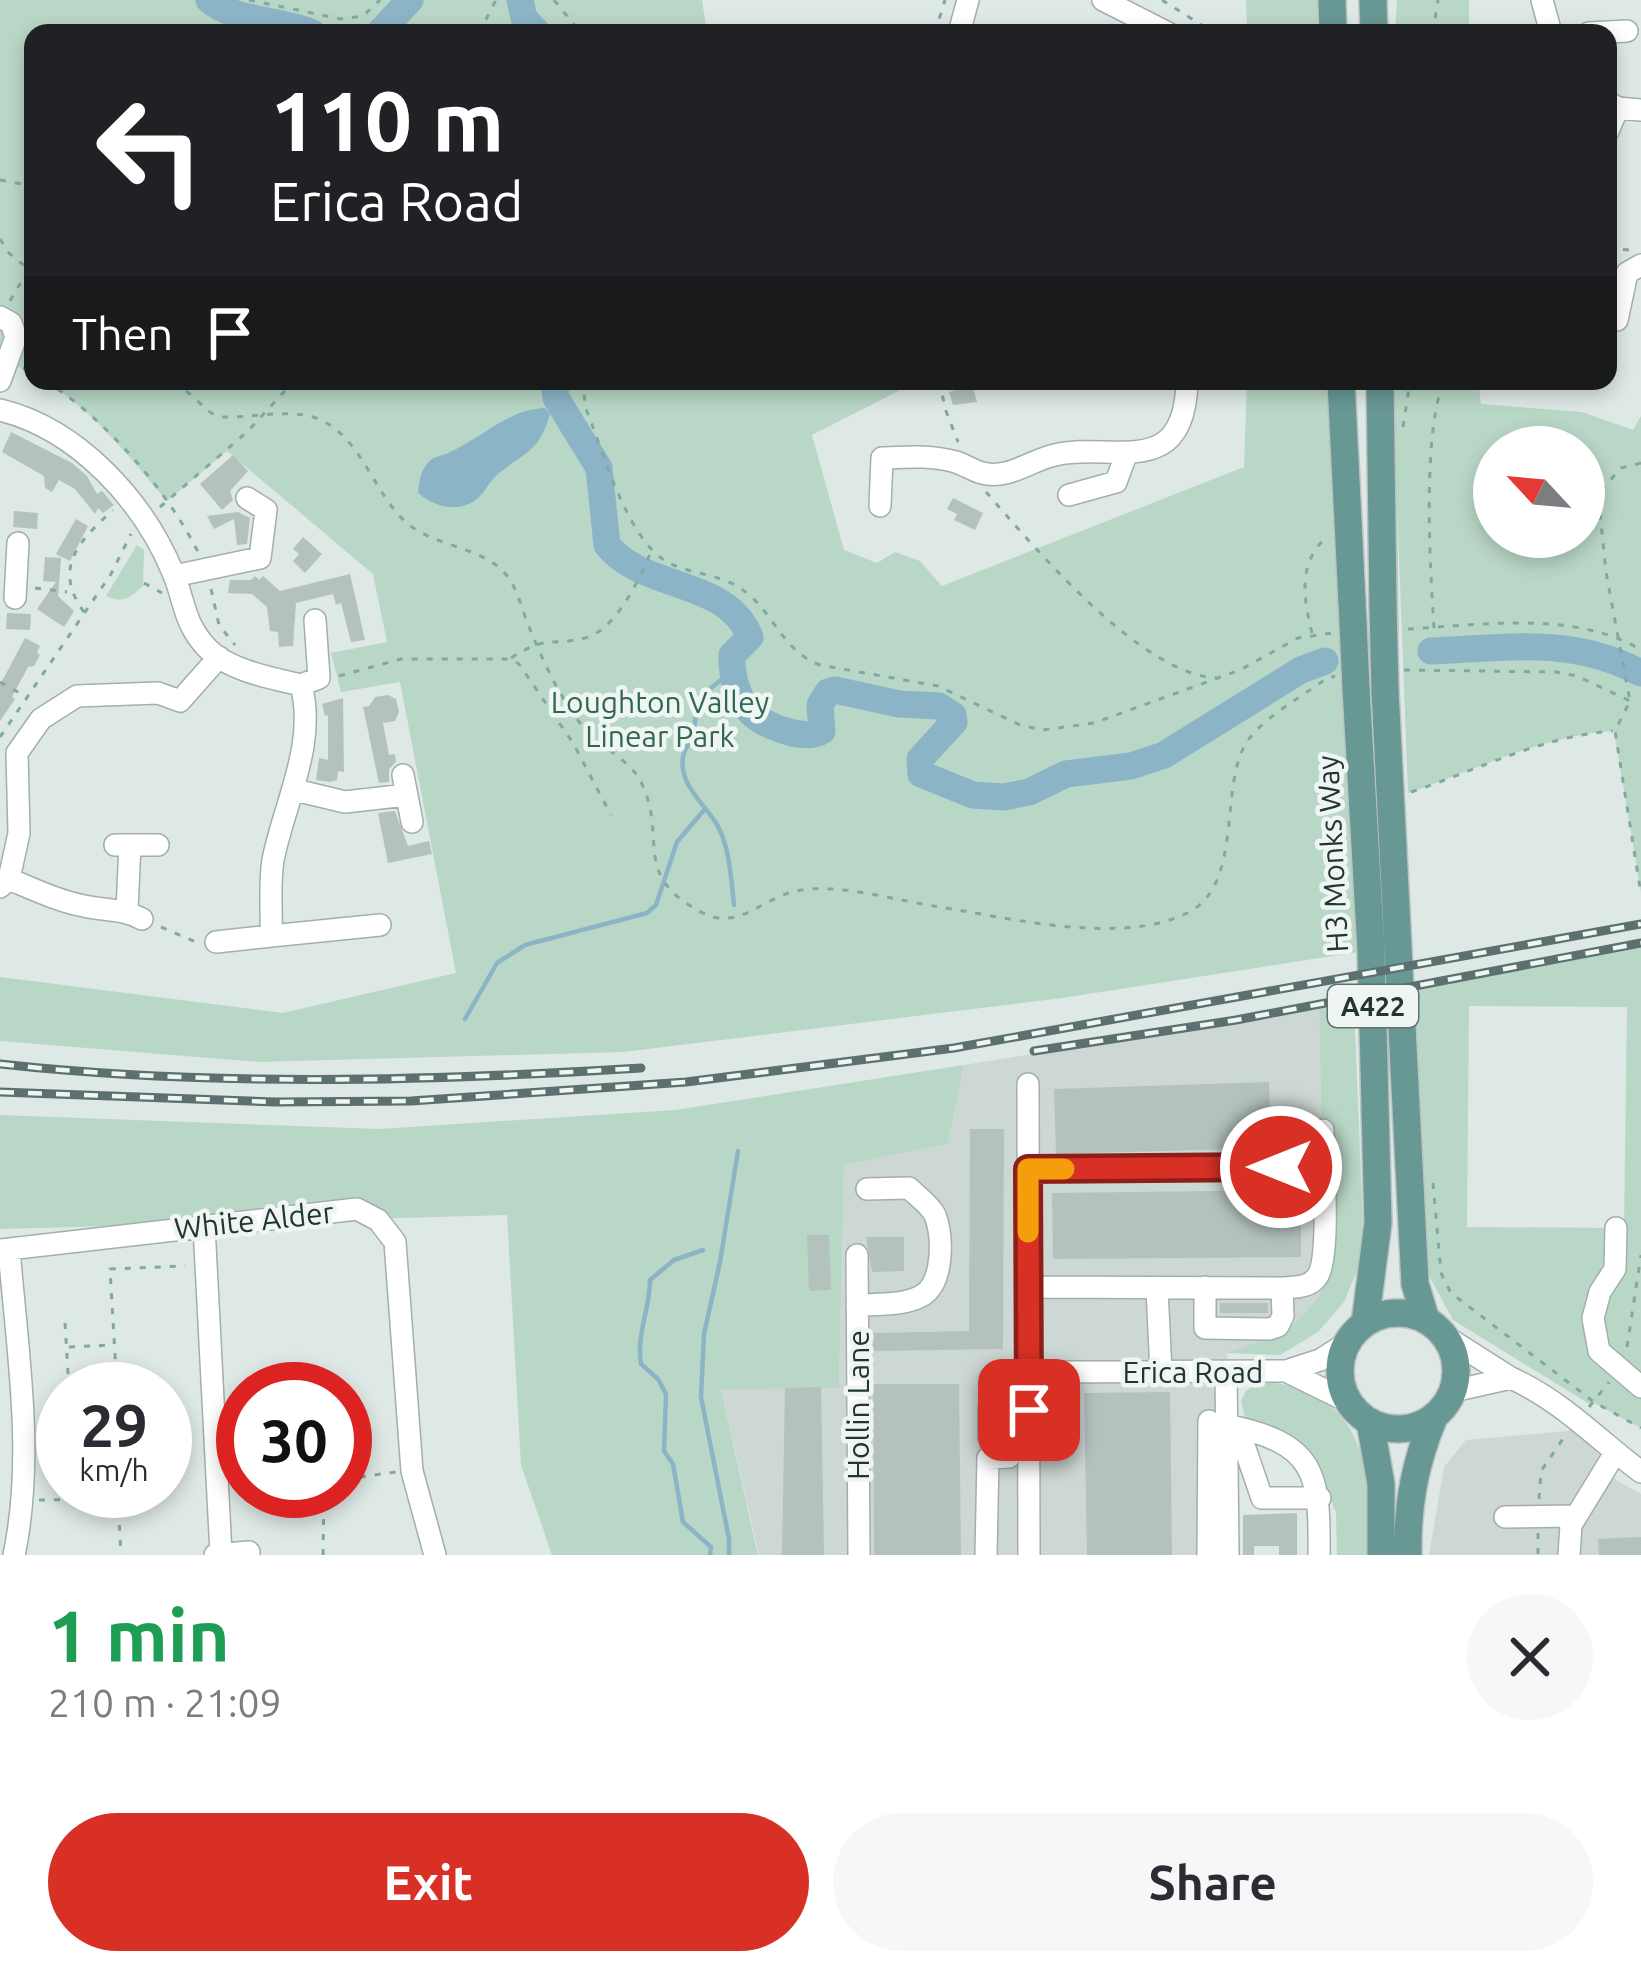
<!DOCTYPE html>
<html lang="en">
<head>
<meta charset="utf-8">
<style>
  :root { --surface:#fff; --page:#f7f7f7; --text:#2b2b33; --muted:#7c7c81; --accent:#d93025 }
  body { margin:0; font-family:Ubuntu,sans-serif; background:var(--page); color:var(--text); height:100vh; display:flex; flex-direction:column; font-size:45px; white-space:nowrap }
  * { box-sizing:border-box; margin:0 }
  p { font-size:39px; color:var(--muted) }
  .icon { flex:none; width:66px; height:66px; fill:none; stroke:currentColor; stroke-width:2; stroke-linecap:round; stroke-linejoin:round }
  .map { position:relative; height:1555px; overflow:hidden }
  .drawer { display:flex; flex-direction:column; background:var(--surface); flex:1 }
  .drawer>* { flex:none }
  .banner { position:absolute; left:24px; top:24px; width:1593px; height:366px; border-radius:24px; box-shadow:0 6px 18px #0003; background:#202124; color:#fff; overflow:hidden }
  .needle { width:78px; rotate:296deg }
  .fabs { position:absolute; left:1473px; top:426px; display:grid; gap:24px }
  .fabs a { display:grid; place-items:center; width:132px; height:132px; border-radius:50%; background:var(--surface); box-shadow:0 6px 18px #0003; font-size:60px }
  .speed { position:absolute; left:36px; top:1362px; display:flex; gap:24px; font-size:60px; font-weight:700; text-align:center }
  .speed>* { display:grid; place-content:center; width:156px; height:156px; border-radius:50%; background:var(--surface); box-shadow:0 6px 18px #0003; line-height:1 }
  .speed small { font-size:30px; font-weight:400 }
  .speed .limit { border:18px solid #d22; background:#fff; color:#111 }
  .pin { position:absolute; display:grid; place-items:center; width:102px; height:102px; color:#fff; margin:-51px; border-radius:24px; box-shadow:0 6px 18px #0006 }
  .me { position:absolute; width:132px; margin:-66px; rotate:270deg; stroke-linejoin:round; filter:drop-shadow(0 0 9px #0008) }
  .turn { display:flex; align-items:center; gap:42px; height:252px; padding:0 48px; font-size:54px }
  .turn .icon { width:156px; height:156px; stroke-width:2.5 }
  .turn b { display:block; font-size:84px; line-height:102px }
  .then { display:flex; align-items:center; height:114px; padding:0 48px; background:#0003; gap:24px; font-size:45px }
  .round { display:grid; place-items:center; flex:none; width:126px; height:126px; border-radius:63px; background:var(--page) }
  .head { display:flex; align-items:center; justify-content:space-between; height:204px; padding:0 48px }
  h1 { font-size:72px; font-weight:700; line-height:90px; color:#1e9e55 }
  .button { display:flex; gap:24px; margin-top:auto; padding:24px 48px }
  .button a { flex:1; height:138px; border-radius:72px; background:var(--accent); color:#fff; font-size:48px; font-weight:700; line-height:138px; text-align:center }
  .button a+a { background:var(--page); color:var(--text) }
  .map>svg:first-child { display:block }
</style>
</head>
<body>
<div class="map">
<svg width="1641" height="1555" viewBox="0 0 1641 1555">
  <rect width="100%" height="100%" fill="#dee8e5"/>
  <path fill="#cdd7d4" d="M1319 1007 1324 1259 1320 1296 1285 1333 1227 1354 1229 1555H759L721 1388H839L844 1165 948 1144 964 1065Z
    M1579 1418 1616 1480 1641 1494V1555H1429L1444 1467 1466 1440 1568 1431Z"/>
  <path fill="#b9d7c6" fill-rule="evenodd" d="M0 0H702L707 33H33V374L0 357Z
    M1246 0H1319L1320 33H1247Z
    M1397 0H1469V33H1395Z
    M45 381H918L812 435 844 550 877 563 895 552 920 561 942 586 1244 467 1247 381H1341L1371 950 1062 998 623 1052 259 1062 0 1041V977L283 1013 456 973 400 682 341 692 331 653 387 642 373 574 227 451 167 501C130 458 94 411 45 381Z
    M1380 381H1478L1481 404 1582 412 1633 430 1641 416V892L1614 731C1543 735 1476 770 1408 793L1397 503 1399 630H1386ZM1494 447H1584V537H1494Z
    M137 545 144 550 143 586C131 597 123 604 106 596Z
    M1641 943V1428L1594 1403 1591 1405 1453 1320 1426 1270 1411 987ZM1469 1006 1627 1007 1624 1228 1467 1227Z
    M1354 1002 1364 1254 1344 1302 1318 1332 1280 1355 1227 1353 1285 1333 1320 1296 1324 1259 1319 1007Z
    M964 1065 948 1144 844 1165 839 1388 721 1389 758 1555H552L521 1465 507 1215 0 1229V1115L379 1129 675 1110Z
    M1260 1381C1365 1390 1371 1468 1372 1555H1337L1336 1512 1313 1459 1246 1423 1241 1401 1246 1391Z"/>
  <path fill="#8cb4c7" d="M545 408 550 414C538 456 522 452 496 476 489 482 485 492 478 498 459 514 435 507 418 493 419 481 421 467 432 459 434 457 448 454 450 452 482 438 508 409 545 408Z"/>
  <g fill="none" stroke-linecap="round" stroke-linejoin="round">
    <path stroke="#8cb4c7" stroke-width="4.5" d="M731 672C702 696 697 694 694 731 693 741 684 747 683 757 679 785 703 802 716 823 730 846 731 879 734 905
      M465 1019 497 963 525 945 647 913 656 905 677 842 705 809
      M703 1250 674 1260 650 1280C650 1309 636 1335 641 1364L658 1379 666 1394 664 1451 673 1464 683 1522 711 1547 710 1555
      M729 1555V1539L701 1397 704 1334 720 1262 738 1151"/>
    <path stroke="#8cb4c7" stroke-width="27" d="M209 0C233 21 281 19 313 33
      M520 0 524 18 538 33
      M379 33 410 0
      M554 381 556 398 599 468 607 545C644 591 727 578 750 637L732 655C731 672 737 698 749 711 763 726 806 742 822 731L820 705 828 692 835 690 899 704 939 706 953 715 954 722 920 759 921 774 973 795 1004 797 1029 792 1066 774 1131 766 1164 755 1301 670 1325 661
      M1431 651C1507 648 1571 636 1641 673"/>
  </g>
  <path fill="#b4c2be" d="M953 381H971L977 402 953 405 949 392 956 390Z
    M11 432 72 463 87 476 97 494 102 491 114 505 103 513 98 508 95 514 75 489 59 480 52 492 45 488 44 476 2 452Z
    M233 455 248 471 230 491 233 500 222 510 200 484Z
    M953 498 983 513 975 530 954 520 957 514 947 509Z
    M14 511 38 513 37 529 13 527Z
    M238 512 250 518 247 544 237 545 234 519 214 529 207 516Z
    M76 519 88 526 70 561 56 554Z
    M303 537 322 554 305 573 293 561 299 554 293 549Z
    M45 557 61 558 58 596 74 611 64 627 37 609 56 582 43 581Z
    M350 574 365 640 351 642 341 603 336 605 333 594 296 603 293 646 279 647 278 632 270 631 267 607 252 594 228 593 230 580H251L255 576 259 580 263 576 280 591Z
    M7 613 31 614 30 630 6 629Z
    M25 638 40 646 37 653 40 655 34 666 28 667 12 697 15 699 0 721V685Z
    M388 695 396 699 399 712 395 721 383 723 389 755 395 754 396 762 389 769V782L379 783 363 707 369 706 375 697Z
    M343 698 344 772 338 771 337 780 330 782 316 780 319 758 328 760V715L325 716 322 704Z
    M395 811 408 846 429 841 432 854 388 863 378 813Z
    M1269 1082 1271 1148 1056 1154 1054 1089Z
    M970 1129H1004L1003 1349 873 1351V1333L969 1331Z
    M1301 1190V1257L1053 1259 1052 1193Z
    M807 1235H829L831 1290 809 1291Z
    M866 1237H904V1271L872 1272Z
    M1220 1303H1268V1313H1220Z
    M873 1384H959L961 1555H874Z
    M821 1387 824 1555H782L785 1388Z
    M1170 1392 1172 1555H1087L1084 1393Z
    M1297 1513V1555H1279V1546H1254V1555H1243V1515Z
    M1641 1537V1555H1599L1598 1539Z"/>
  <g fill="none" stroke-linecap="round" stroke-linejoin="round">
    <g stroke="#a2afac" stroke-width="24">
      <path id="minor" d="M1103 0 1168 33
        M1542 0 1551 33
        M959 33 968 0
        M1589 33 1627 31
        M1608 102 1618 108 1641 110
        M1608 131 1618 108
        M0 317 11 323 16 337 0 381
        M1617 320 1627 273 1641 265
        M0 410C78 429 144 501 174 575 185 603 184 624 208 649 230 671 272 678 301 685 317 744 284 804 273 860 269 884 272 911 271 936L380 925
        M1069 495 1116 482 1126 455
        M880 506 882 458C908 457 931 455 956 462 965 465 974 471 982 473 1008 480 1031 460 1055 455 1111 441 1185 483 1187 381
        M174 576 260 558 266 510 247 498
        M15 598 18 543
        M301 685 319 678 315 620
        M403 775 412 822
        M295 790 345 802 406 795
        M115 845H158
        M9 879C33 889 58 901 84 906 105 911 122 908 142 919
        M0 887 9 879 19 833 17 753 41 719 77 696 158 693 180 701 219 657
        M127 910 130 845
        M216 942 271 936
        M1028 1084 1029 1555
        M1028 1169 1323 1167
        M204 1226 221 1554
        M1616 1228 1615 1269 1600 1292 1593 1318 1599 1351 1641 1387
        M9 1249C17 1349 35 1456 14 1555
        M0 1250 357 1209 378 1220 395 1242 412 1471 435 1555
        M857 1255 859 1555
        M1028 1287 1282 1288C1295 1287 1309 1288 1317 1277 1331 1259 1323 1157 1323 1130
        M1205 1287V1328L1269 1329 1278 1326 1283 1316 1282 1288
        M1157 1289 1161 1372
        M857 1305C877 1304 905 1306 923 1295 944 1281 943 1236 935 1215 930 1205 917 1196 909 1188L867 1189
        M1445 1336 1511 1378 1453 1391
        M1286 1371 1349 1402
        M1029 1372 1286 1371 1320 1360 1348 1342
        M1226 1372 1228 1555
        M1511 1378C1562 1401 1597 1439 1641 1472
        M989 1408V1437L1009 1438V1447
        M1226 1425C1316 1443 1320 1473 1319 1555
        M1238 1428 1262 1498H1320
        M1505 1517 1575 1516
        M215 1555 249 1552
        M986 1555 988 1458 1009 1457V1447L1029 1448
        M1208 1555 1209 1421
        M1569 1555 1571 1525 1615 1453"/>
    </g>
    <g stroke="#bdc2c2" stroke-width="30">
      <path id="major" d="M1332 0 1333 33
        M1373 0 1374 33
        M1341 381 1352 602
        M1380 381 1383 605
        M1356 688 1371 950 1378 1223 1365 1323
        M1385 691 1415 1284 1426 1320
        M1340 1371a58 58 0 1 1 116 0a58 58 0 1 1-116 0Z
        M1370 1422 1381 1484V1555
        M1408 1555C1407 1504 1415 1463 1434 1417"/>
    </g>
    <path stroke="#82a8a2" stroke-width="3" stroke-dasharray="6 9" stroke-linecap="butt" d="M249 0 341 19 363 16 380 0
      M554 0 581 33
      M1162 0 1214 33
      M479 33 496 0
      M935 33 945 0
      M1433 33 1438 0
      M0 180 33 186
      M0 239 9 253 33 273
      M1608 248 1629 250
      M10 301 33 262
      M23 368 33 374
      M45 381C103 416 168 491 198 552
      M175 381 211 413 222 417C251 418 285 409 313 417 361 432 373 495 408 524 437 548 489 547 510 580 518 592 522 609 527 622 541 656 555 689 577 719 593 743 631 760 641 782 669 839 629 875 703 913 739 931 762 898 796 891 835 882 899 901 940 907 1010 918 1125 947 1191 911 1240 883 1222 795 1242 751 1255 721 1298 700 1324 680L1335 676
      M590 381 584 394 586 409C604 453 627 541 669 563 691 574 719 574 740 588 773 609 781 651 820 665L938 686 1020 725 1043 730 1094 723 1240 670 1298 638 1332 633
      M939 381 946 411 958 442
      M1403 427 1410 381
      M1641 463 1621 468 1598 494 1606 572 1630 701 1615 731 1641 894
      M986 492C1034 547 1141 675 1217 678
      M160 507 247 432 294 381
      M144 583 162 593
      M35 588 67 592
      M211 589 219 625 235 645
      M84 612C52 568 79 541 113 510
      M1434 628C1430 568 1422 433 1444 381
      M1408 629C1483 625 1574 610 1641 650
      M1312 633C1304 601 1297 563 1326 538
      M511 658C547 635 549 646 585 638 615 631 639 580 650 554
      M1404 670 1556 672 1577 676 1630 701
      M339 676 401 659H509L519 664 573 743 611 815
      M0 682 25 696
      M0 737 111 574 131 534
      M1411 792C1478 770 1542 736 1613 731
      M161 927 196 942
      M1433 1183 1441 1273 1451 1293 1594 1402 1641 1428
      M65 1323 69 1389
      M69 1347 113 1345
      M1627 1347 1641 1255
      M117 1389 110 1269 185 1266
      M1589 1407 1609 1382
      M345 1479 396 1472
      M1539 1499 1541 1471 1567 1433
      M39 1500 118 1499 121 1555
      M1538 1533V1555
      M323 1555 324 1491"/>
    <use href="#minor" stroke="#fff" stroke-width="21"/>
    <use href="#major" stroke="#689894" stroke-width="27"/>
    <g stroke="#5c716f" stroke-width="9">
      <path id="rail" d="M1034 1051 1236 1020 1641 943
        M0 1064C212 1087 429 1081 641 1068
        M0 1092 276 1102 411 1101 686 1082 954 1048 1641 924"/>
    </g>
    <use href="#rail" stroke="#eef5f3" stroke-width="4.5" stroke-dasharray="14" stroke-linecap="butt"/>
    <g stroke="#bdc2c2" stroke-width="30" stroke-linecap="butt">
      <path id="major-bridge" d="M1352 602 1356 688
        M1383 605 1385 691"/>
    </g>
    <use href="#major-bridge" stroke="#689894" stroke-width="27"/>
  </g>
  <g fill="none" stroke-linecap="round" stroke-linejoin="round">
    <g stroke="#8d1f18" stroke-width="30">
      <path id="route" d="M1029 1410 1028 1169 1281 1167"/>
    </g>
    <use href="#route" stroke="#d93025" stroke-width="21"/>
    <path stroke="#f59e0b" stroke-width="21" d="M1028 1232V1169H1064"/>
  </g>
  <g text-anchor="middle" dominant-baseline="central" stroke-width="9" stroke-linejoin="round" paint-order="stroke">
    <rect fill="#eef5f3" stroke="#5f6f6d" stroke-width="3" x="1328" y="985" width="90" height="42" rx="9"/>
    <g font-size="27" font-weight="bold" fill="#223533">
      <text x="1373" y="1006">A422</text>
    </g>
    <g font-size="30" fill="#31674f" stroke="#eef5f3">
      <text x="660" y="702">Loughton Valley<tspan x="660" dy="34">Linear Park</tspan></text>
    </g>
    <g font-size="30" fill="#223533" stroke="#eef5f3">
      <text transform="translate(1332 854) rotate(-93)">H3 Monks Way</text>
      <text transform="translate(254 1220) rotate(-6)">White Alder</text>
      <text x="1193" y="1372">Erica Road</text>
      <text transform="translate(858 1405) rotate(-90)">Hollin Lane</text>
    </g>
  </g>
</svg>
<div class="fabs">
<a><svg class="needle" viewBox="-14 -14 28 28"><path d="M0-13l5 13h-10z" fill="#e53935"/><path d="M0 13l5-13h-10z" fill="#7c7c81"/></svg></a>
</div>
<div class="speed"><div>29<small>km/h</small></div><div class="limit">30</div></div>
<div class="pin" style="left:1029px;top:1410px;background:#d93025"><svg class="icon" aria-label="arrive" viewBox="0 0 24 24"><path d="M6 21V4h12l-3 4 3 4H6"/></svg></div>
<svg class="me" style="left:1281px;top:1167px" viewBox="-20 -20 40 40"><circle r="17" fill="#d93025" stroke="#fff" stroke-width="3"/><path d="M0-11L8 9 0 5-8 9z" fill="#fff"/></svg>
<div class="banner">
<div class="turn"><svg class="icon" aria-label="left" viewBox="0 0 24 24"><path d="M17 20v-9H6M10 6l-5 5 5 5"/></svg><div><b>110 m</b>Erica Road</div></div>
<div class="then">Then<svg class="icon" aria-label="arrive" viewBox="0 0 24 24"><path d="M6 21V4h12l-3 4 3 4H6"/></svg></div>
</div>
</div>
<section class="drawer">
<div class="head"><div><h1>1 min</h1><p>210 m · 21:09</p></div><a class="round"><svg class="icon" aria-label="close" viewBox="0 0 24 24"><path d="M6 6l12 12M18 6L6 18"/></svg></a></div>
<div class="button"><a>Exit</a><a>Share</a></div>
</section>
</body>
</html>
